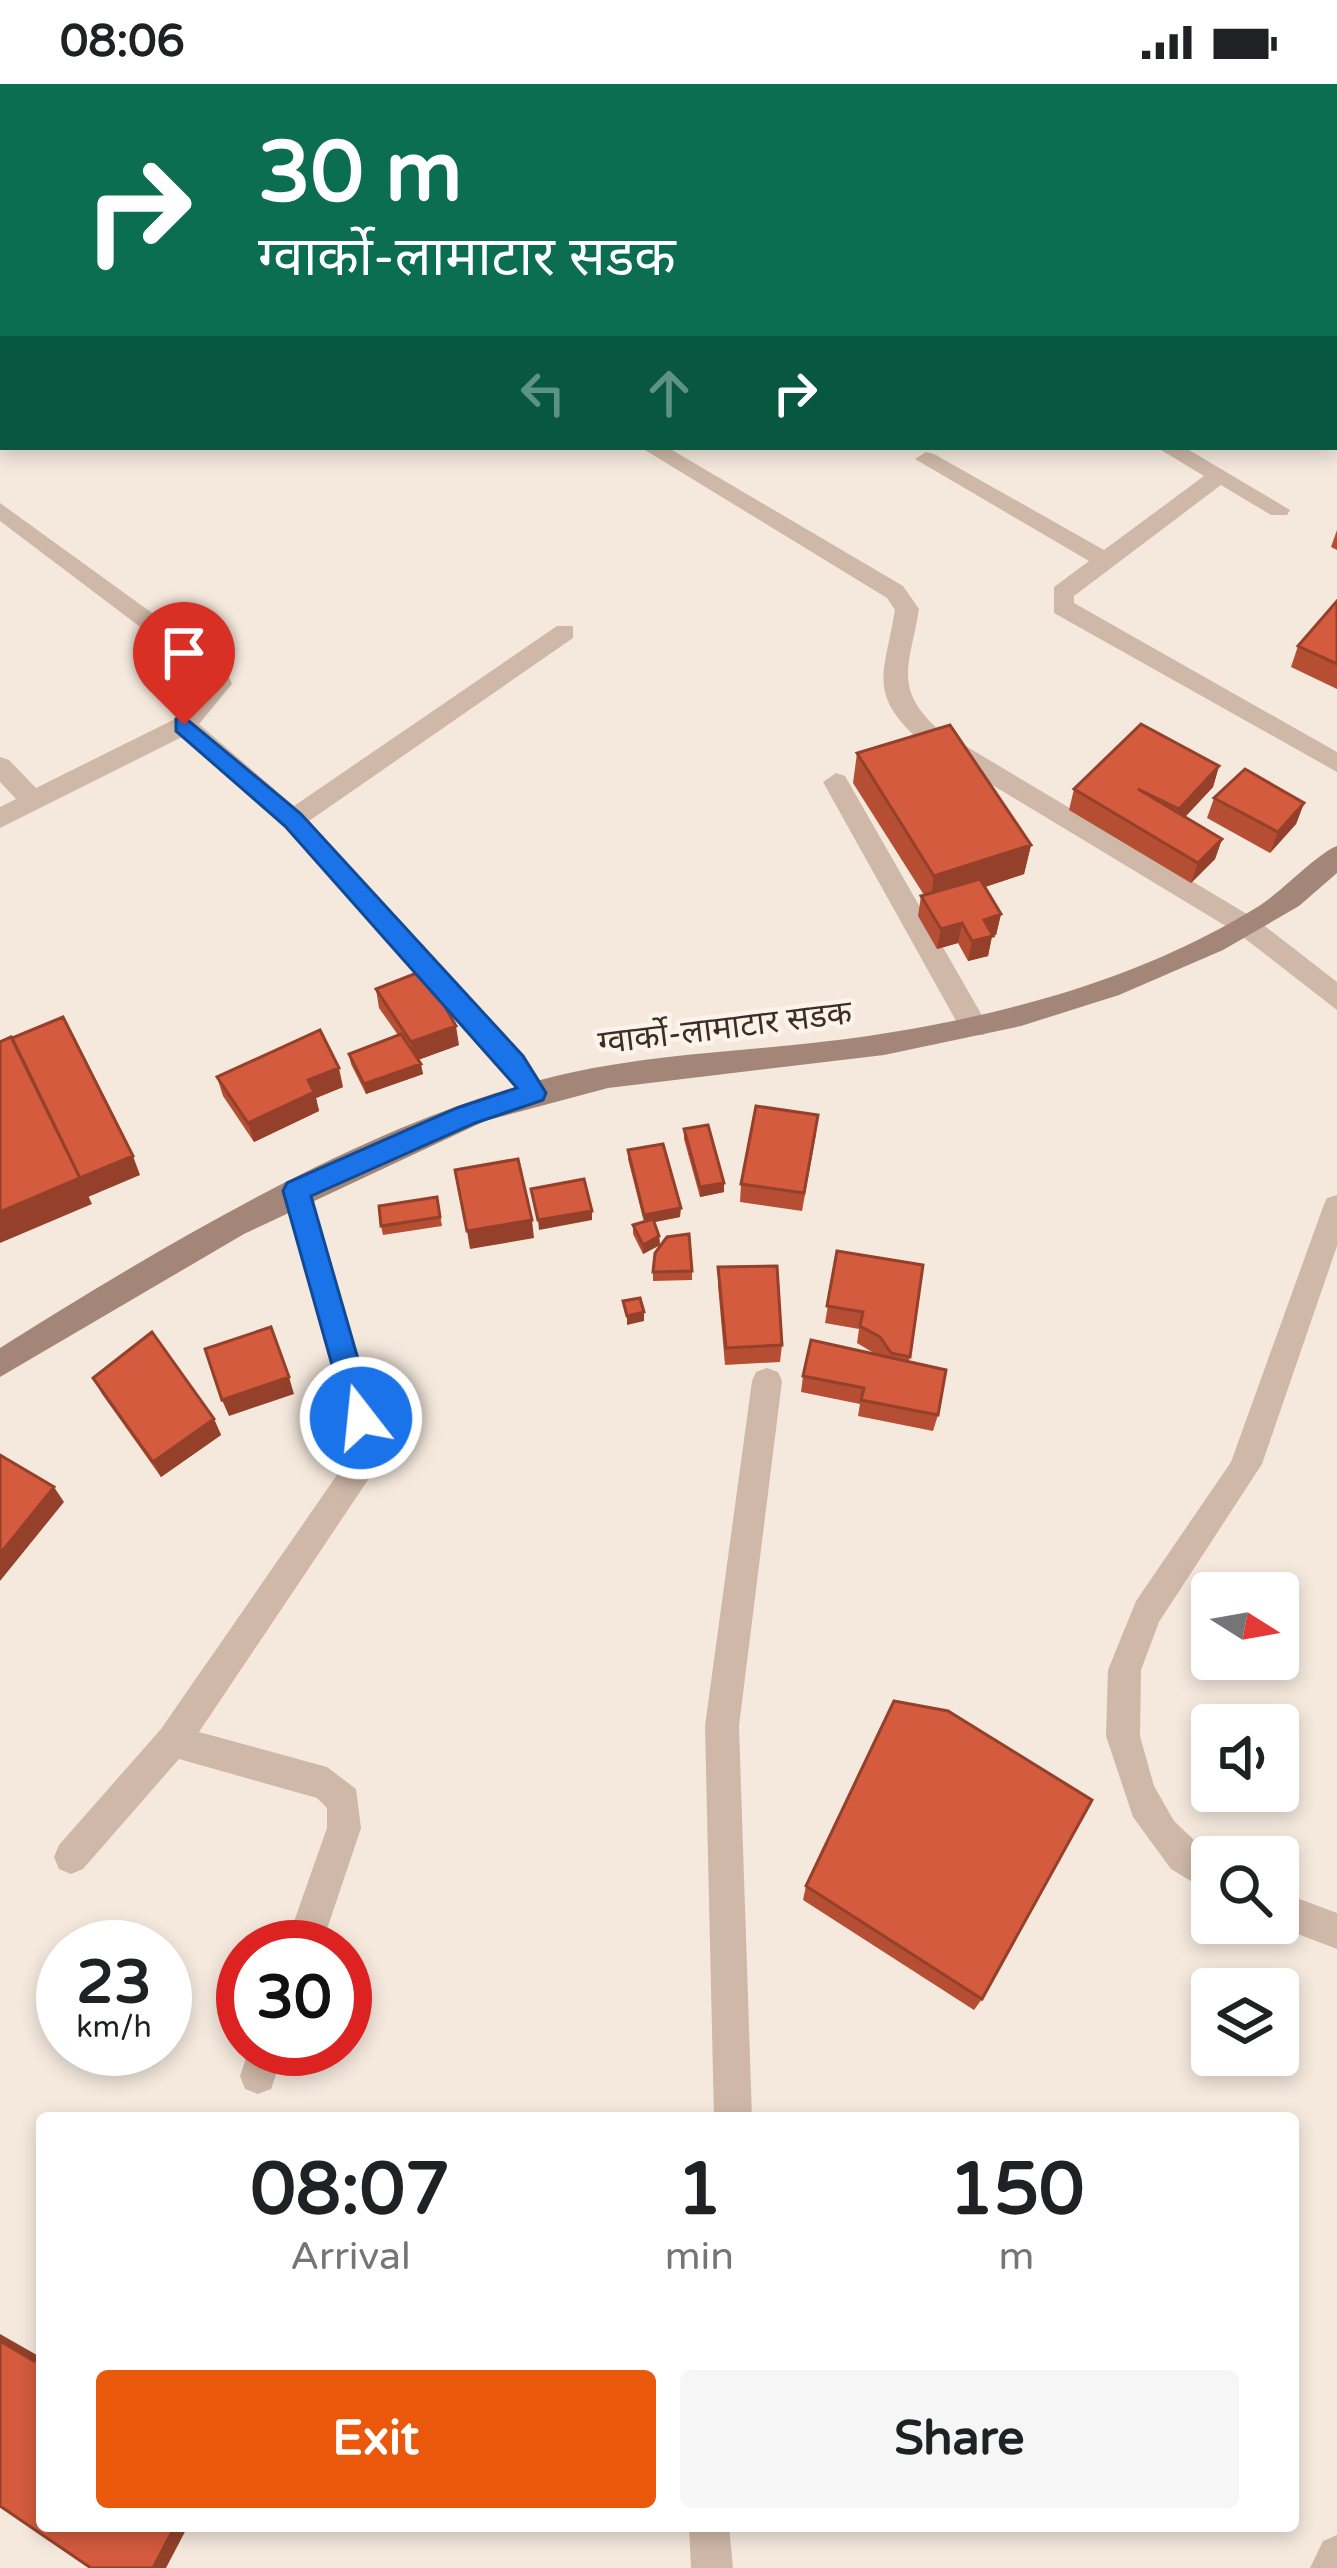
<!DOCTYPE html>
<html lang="en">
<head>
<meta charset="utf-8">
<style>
  :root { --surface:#fff; --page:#f6f6f6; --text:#202124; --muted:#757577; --accent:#ea580c }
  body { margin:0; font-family:"Varela Round","Noto Sans Devanagari",sans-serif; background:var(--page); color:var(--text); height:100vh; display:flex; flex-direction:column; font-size:45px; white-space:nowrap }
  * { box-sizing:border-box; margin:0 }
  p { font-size:39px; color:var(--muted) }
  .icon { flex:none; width:66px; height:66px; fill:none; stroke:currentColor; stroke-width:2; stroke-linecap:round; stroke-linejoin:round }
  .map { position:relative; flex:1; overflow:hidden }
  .side { position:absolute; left:36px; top:2028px; width:1263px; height:420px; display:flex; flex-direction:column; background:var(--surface); border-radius:12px; box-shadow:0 6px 18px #0003 }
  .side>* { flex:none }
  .banner { position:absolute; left:0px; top:0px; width:1338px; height:366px; box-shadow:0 6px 18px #0003; background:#0b6e4f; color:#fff; overflow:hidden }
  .needle { width:78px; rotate:101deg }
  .tools { position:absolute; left:1191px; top:1488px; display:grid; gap:24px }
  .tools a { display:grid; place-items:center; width:108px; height:108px; border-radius:12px; background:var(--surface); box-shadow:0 6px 18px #0003; font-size:60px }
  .speed { position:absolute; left:36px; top:1836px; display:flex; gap:24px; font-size:60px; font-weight:700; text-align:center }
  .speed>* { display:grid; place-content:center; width:156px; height:156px; border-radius:50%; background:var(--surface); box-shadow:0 6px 18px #0003; line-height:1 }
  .speed small { font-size:30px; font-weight:400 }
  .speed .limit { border:18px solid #d22; background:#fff; color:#111 }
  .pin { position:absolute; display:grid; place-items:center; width:102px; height:102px; color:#fff; margin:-123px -51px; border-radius:50% 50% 50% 0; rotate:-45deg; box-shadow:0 0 12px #0007 }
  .pin .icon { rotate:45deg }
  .me { position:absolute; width:132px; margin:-66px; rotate:344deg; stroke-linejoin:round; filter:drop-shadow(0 0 9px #0008) }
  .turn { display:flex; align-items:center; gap:42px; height:252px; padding:0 60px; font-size:54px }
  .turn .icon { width:156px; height:156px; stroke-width:2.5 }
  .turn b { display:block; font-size:84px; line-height:102px }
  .lanes { display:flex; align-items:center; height:114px; padding:0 60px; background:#0003; justify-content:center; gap:60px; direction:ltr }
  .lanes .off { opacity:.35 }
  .eta { display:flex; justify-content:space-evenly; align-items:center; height:204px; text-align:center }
  .eta b { font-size:72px; font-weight:800; line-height:84px }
  .primary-button { display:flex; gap:24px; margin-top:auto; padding:24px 60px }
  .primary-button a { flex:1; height:138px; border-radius:12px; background:var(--accent); color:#fff; font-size:48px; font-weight:800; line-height:138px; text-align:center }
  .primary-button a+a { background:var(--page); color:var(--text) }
  .status { display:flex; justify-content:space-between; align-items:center; height:84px; padding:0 60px; background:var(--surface); direction:ltr }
  .status svg { height:33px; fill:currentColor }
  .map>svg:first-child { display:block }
</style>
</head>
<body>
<div class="status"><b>08:06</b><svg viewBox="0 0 49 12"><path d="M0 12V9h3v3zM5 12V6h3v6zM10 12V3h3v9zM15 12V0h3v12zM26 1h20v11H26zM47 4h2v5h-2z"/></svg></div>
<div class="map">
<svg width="1337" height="2484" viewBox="0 0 1337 2484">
  <rect width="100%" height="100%" fill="#f5e9dd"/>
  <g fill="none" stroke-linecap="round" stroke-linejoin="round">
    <path fill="#cfb8a7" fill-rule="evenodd" d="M1173 0H1195L1197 3H1175Z
      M0 7H3V19H0Z
      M1335 70H1337V82H1335Z
      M1335 201H1337L1335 214Z
      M0 216H3V230H0Z
      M3 348 4 363 0 364V349Z
      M640 363H667L903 502 919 525C910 581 892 604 939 646L1257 836 1337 898V926L1239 850 921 658C867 609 884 592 895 526L887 514Z
      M1156 363H1184L1290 426 1287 431H1271L1221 401 1074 512V519L1337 668V688L1054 529V503L1089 477 915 375 926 368 934 370 1104 466 1204 392Z
      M0 419 224 581 232 600 199 640 294 722 557 542H573V554L309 737 524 971 548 1009 544 1017H524L504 987 284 743 182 653 0 744V723L16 715 0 698V673L9 676 36 704 175 635 207 599 205 592 0 437Z
      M836 689 845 692 984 935 988 943 984 951H964L823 698Z
      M296 1095 306 1099 310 1107 376 1334 378 1381 199 1648 327 1683 356 1705 361 1744 321 1863H285L327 1744V1724L317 1714 179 1675 83 1785 71 1790 59 1785 54 1773 59 1761 161 1645 346 1378V1334L282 1107 286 1099Z
      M1337 1111V1162L1262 1380 1159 1538 1141 1586 1140 1652 1154 1702 1174 1737 1212 1773V1810L1171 1785 1133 1733 1106 1652 1108 1586 1136 1517 1231 1378 1323 1123 1327 1114Z
      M767 1284 778 1288 782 1297 739 1642 752 2034H714L705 1642 752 1297 756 1288Z
      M1278 1807 1337 1829V1865L1269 1839H1278Z
      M249 1965H285L271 2005 258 2010 245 2005 240 1992Z
      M689 2442H729L733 2484H691Z
      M1337 2451V2484H1310L1323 2457Z"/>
    <path fill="#a48678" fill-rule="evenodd" d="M1337 762V789L1299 822 1223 866 1119 911 1021 942 884 971 608 1004 485 1037 244 1150 0 1293V1264C164 1161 379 1031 569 989 646 972 725 968 803 960 890 951 976 935 1060 910 1129 889 1198 860 1259 822 1280 809 1319 768 1337 762Z"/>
  </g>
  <path fill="#b64e34" d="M428 0H520L518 3H428Z
    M688 0H790L786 3H544V1L688 2Z
    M1337 446V466L1331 463Z
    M1337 517V605L1291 583 1298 562Z
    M857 669 1031 761 1024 790 985 803 1001 830 996 851 992 852 988 872 968 877 958 859 937 865 918 832 921 812 924 811 853 699Z
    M1219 682 1213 703 1185 733 1222 755 1215 775 1191 799 1069 726 1074 705Z
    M1214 714 1304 719 1296 740 1270 769 1207 734Z
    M376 905 459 961 418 976 423 990 366 1010 351 980 349 970 398 951 379 924Z
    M217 993 343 1003 316 1014 319 1027 254 1058 223 1012Z
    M684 1045 724 1108 700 1113 684 1055Z
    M816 1050 802 1127 740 1118 741 1100Z
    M628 1066 680 1133 654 1138 659 1152 660 1161 643 1170 633 1150V1141L644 1138 628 1075Z
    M437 1113 442 1142 383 1151 381 1142Z
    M837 1167 923 1181 909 1278 938 1331 933 1347 858 1332 860 1320 801 1308 803 1292 877 1271 857 1259 859 1245 825 1239Z
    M718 1183 782 1261 780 1278 725 1281 718 1201Z
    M692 1187V1196L653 1197V1188Z
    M93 1294 214 1335 221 1351 161 1393 102 1310Z
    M806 1802 982 1915 974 1926 803 1816Z"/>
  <path fill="#94402b" d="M502 0H520L518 3H500Z
    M726 0H745V3H717Z
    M817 0H842L833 3H817Z
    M1219 682 1213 703 1173 746 1179 725Z
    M1304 719 1296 740 1270 769 1278 748Z
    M1222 755 1215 775 1191 799 1198 779Z
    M1031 761 1024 790 930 821 934 792Z
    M1001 830 996 851 992 852 988 872 968 877 972 857 984 836Z
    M962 839 958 859 937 865 941 845Z
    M456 942 459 961 415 977 411 958Z
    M421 980 423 990 366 1010 364 1000Z
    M339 984 343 1003 316 1014 319 1027 254 1058 248 1039 308 996Z
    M133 1072 140 1091 88 1113 80 1094Z
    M80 1094 92 1120 0 1159V1128Z
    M724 1099V1108L700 1113V1103Z
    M681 1124 680 1133 645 1140 644 1131Z
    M592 1127V1136L539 1146 538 1136Z
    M532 1136 534 1154 470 1165 467 1147Z
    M659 1152 660 1161 643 1170V1161Z
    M644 1228V1237L627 1241V1232Z
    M289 1293 294 1310 229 1332 222 1316Z
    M214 1335 221 1351 161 1393 153 1378Z
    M54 1403 64 1418 0 1497V1470Z
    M0 2250 42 2274 34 2277 0 2257Z
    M175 2442H188L166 2484H153Z"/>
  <path fill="#d45b3d" stroke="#94402b" stroke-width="3" d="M472 0H502L500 3H482Z
    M544 0H675L690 3H554Z
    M753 0H778L770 3H757Z
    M1337 517V580L1298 562Z
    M1141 640 1219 682 1179 725 1138 705 1222 755 1198 779 1074 705Z
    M950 641 1031 761 934 792 857 669Z
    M1245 685 1304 719 1278 748 1214 714Z
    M980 795 1001 830 984 836 993 852 972 857 962 839 941 845 921 812Z
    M424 886 456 942 411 958 376 905Z
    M63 933 133 1072 80 1094 12 954Z
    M320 946 339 984 308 996 314 1008 248 1039 217 993Z
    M401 950 421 980 364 1000 349 970Z
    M11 953 80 1094 0 1128V958Z
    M756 1022 818 1031 804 1109 741 1100Z
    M708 1041 724 1099 700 1103 684 1045Z
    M663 1060 681 1124 644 1131 628 1066Z
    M518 1075 532 1136 467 1147 455 1086Z
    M584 1095 592 1127 538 1136 531 1105Z
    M437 1113 440 1133 381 1142 379 1122Z
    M653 1135 659 1152 643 1161 633 1141Z
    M689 1150 692 1187 653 1188 655 1169 667 1153Z
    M837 1167 923 1181 910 1273 891 1269 880 1253 860 1242 863 1228 827 1222Z
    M777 1182 782 1261 726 1264 718 1183Z
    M640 1214 644 1228 627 1232 623 1217Z
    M271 1243 289 1293 222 1316 205 1265Z
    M152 1248 214 1335 153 1378 93 1294Z
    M811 1256 946 1286 938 1331 861 1316 864 1304 803 1292Z
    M0 1371 54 1403 0 1470Z
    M894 1617 948 1627 1092 1716 982 1915 806 1802Z
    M0 2257 34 2277 42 2265V2442H175L153 2484H91L0 2422Z"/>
  <path fill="#1a73e8" stroke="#114b97" stroke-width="3" d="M184 633 301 730 523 972 546 1009 543 1016 475 1039 311 1112 375 1334 371 1343 361 1347 351 1343 347 1334 283 1107 287 1099 457 1024 517 1004 285 742 176 647V635Z"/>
  <g text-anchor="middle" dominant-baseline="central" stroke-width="9" stroke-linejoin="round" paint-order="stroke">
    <g font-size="33" fill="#3b2e29" stroke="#fcf3eb">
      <text transform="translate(725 944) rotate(-7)">ग्वार्को-लामाटार सडक</text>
    </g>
  </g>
</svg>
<div class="tools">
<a><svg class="needle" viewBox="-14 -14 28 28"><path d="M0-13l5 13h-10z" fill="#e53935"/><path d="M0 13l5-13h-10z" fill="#757577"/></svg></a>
<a><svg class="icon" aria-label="sound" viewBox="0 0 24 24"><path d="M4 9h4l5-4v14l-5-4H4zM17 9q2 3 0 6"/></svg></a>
<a><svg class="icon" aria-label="search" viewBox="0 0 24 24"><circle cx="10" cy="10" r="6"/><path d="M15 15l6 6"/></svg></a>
<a><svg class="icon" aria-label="layers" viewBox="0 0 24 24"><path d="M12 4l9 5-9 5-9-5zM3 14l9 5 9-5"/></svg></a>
</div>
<div class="speed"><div>23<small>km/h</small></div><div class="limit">30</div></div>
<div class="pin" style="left:184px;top:641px;background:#d93025"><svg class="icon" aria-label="arrive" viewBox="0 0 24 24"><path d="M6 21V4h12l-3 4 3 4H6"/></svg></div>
<svg class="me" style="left:361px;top:1334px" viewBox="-20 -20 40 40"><circle r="17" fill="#1a73e8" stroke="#fff" stroke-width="3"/><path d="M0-11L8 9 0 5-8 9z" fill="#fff"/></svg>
<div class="banner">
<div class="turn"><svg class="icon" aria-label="right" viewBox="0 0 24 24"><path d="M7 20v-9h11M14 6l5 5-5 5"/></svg><div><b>30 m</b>ग्वार्को-लामाटार सडक</div></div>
<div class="lanes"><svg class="icon off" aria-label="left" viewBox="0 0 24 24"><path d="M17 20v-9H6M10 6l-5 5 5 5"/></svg><svg class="icon off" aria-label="ahead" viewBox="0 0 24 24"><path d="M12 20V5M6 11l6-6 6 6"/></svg><svg class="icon" aria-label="right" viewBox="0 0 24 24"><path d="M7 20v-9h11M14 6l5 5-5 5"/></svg></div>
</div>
<section class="side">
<div class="eta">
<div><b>08:07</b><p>Arrival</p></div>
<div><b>1</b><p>min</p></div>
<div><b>150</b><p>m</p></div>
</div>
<div class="primary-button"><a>Exit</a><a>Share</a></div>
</section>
</div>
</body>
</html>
